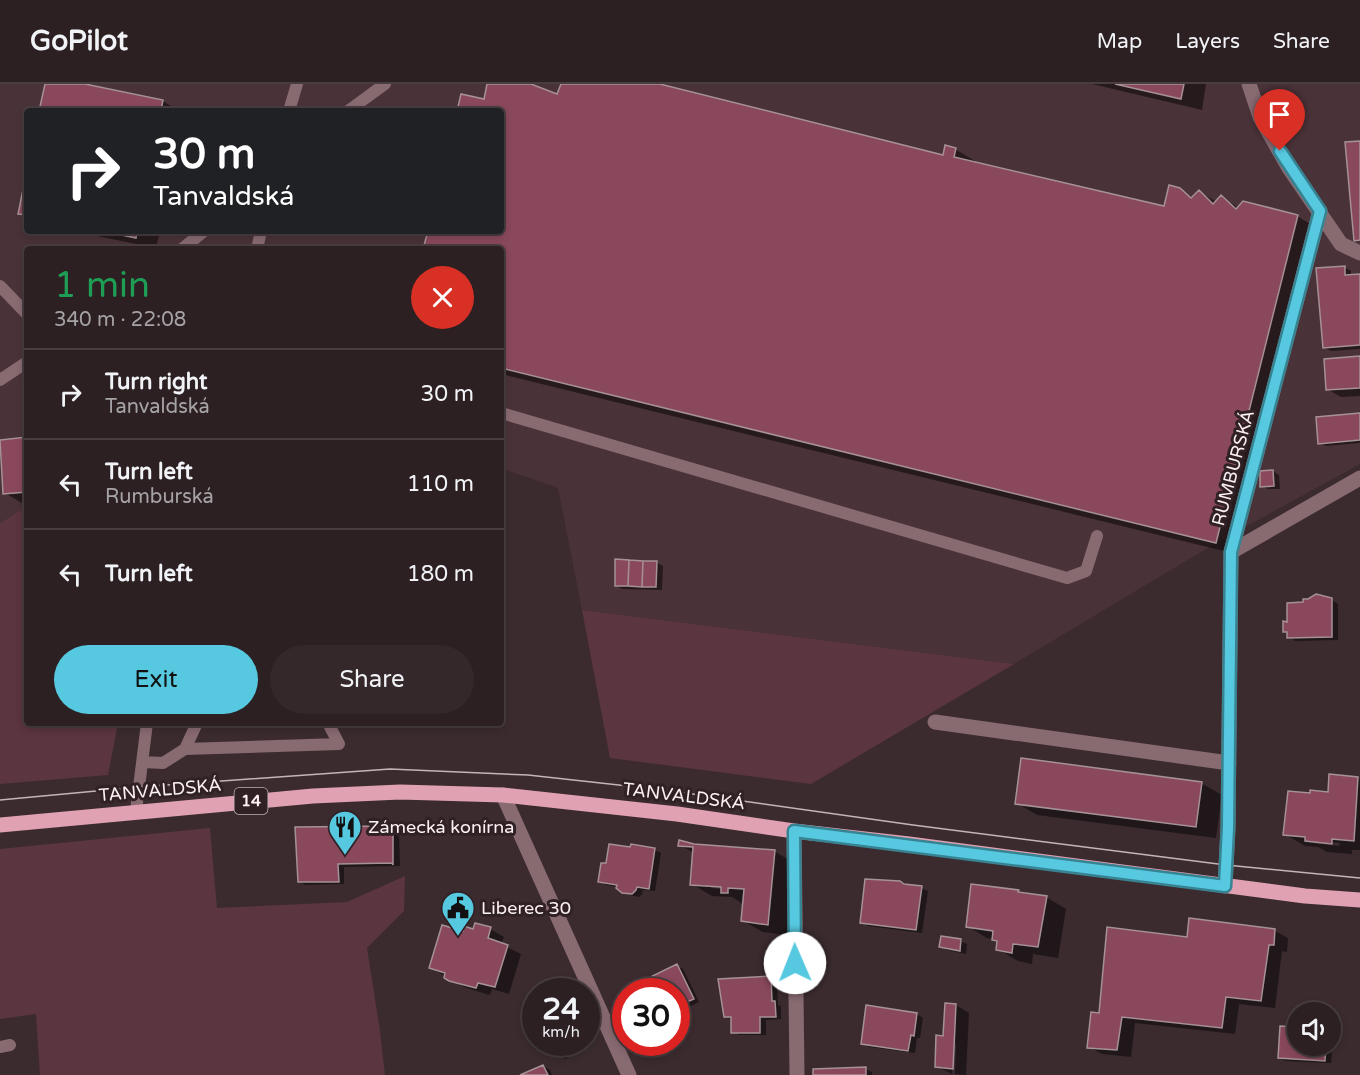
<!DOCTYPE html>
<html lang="en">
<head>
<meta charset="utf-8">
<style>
  :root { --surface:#2c2023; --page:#34282b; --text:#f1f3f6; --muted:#a6a3a6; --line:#483e41; --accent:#56c9e0 }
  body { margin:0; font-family:"Varela Round",sans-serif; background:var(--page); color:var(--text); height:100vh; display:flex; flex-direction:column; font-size:22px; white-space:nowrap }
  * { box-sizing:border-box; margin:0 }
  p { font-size:20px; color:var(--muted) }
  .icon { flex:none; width:33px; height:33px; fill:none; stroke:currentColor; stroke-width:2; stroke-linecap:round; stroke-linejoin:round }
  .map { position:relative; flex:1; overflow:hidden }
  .drawer { position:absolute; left:24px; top:162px; width:480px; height:480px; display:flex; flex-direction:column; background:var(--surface); border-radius:6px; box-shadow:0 3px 9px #0003,0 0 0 2px var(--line) }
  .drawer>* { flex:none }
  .guide { position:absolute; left:24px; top:24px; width:480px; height:126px; border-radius:6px; box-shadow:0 3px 9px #0003,0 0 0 2px var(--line); background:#202124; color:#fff; overflow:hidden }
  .fabs { position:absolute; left:1287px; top:918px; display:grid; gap:12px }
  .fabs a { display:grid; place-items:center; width:54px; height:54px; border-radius:50%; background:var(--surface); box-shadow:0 3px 9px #0003,0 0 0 2px var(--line); font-size:30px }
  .speed { position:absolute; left:522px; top:894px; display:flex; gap:12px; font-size:30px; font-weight:700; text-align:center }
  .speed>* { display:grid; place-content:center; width:78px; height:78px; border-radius:50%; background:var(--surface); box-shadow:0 3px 9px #0003,0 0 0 2px var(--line); line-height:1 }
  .speed small { font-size:15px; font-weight:400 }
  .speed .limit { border:9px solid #d22; background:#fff; color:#111 }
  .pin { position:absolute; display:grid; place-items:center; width:51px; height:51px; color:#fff; margin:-62px -26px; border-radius:50% 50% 50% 0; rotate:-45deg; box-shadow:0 0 6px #0007 }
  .pin .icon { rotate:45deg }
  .me { position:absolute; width:66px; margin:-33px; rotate:359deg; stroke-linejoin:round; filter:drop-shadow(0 0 4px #0008) }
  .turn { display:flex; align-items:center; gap:21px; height:126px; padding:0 30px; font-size:27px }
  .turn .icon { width:78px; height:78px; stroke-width:2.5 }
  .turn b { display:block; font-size:42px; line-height:51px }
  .round { display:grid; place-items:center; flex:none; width:63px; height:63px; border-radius:32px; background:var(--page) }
  .overview { display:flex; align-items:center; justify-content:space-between; height:102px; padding:0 30px }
  h1 { font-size:36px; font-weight:600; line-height:45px; color:#1e9e55 }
  .cta { display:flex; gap:12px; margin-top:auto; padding:12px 30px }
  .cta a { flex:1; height:69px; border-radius:36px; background:var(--accent); color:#111; font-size:24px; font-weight:600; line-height:69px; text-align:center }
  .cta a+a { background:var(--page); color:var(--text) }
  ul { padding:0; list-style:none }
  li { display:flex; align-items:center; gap:18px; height:90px; padding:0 30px; border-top:2px solid var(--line) }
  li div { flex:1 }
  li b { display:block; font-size:22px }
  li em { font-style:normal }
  header { display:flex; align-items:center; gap:36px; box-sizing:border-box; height:84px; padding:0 30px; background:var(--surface); border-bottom:2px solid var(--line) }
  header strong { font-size:28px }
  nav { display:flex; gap:33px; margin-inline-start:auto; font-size:21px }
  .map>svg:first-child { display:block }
</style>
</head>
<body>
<header>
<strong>GoPilot</strong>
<nav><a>Map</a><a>Layers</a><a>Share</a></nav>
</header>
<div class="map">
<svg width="1360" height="991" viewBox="0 0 1360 991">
  <rect width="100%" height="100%" fill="#3b2b2f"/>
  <path fill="#493238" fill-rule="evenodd" d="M0 0H1360V380L1216 459 1014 580 582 526 558 404 501 384V165H27V426L19 427 0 439ZM27 27H501V147H27Z"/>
  <path fill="#5b353f" d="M27 426V639H118L108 691 0 700V439L19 427Z
    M582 526 1014 580 811 700 610 674Z
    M210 744 217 824 347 818 405 792 404 827 367 864 380 947 385 991H40L36 930 0 935V765Z"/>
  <path fill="#0007" fill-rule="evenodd" d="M46 0H77L163 17 179 27H41Z
    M489 0H527L558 12 563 0H652L945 73 955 65 975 77V79L1165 124 1179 106 1193 114 1199 108 1217 118 1221 113 1239 124 1297 132 1317 144 1236 470 501 290V165H425L429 147H501V27H458L485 17Z
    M1092 0H1206L1202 26Z
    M72 147H160L156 164Z
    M1344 183 1351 187V192L1360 191V265L1331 267 1325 264Z
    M1360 274V312L1341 313 1327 305Z
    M1360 330V359L1326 362 1320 359Z
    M27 355V421H25L5 409 0 358Z
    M1273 387 1279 391 1280 405H1268L1262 402Z
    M656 478 663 482 662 506 622 505 616 501Z
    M1331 516 1338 520V556L1295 557 1285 547 1289 539Z
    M1330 691 1360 695V766H1352V770L1327 768 1318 763 1305 762 1285 750 1329 709ZM1310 756 1340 759 1339 762 1313 759Z
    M1201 699 1222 711 1216 754 1037 731 1017 719Z
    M392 743 399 747 400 782 344 783V800L305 801 299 797Z
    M680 761 774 767 794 779 787 851 763 848 743 837V820L732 813 712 812 692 800 694 769ZM711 801 729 803V806L711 804Z
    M655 766 661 769 655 807 643 806 642 810 639 813 630 811 617 803 606 801 600 798Z
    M889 797 921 804 928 807 922 849 868 842 861 838Z
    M1018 807 1046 813 1066 825 1058 874 1033 870 1032 880 1018 877 998 865V858L994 855 987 854 967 842Z
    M1190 836 1275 847 1288 854 1287 868 1282 867 1275 924 1239 920 1235 950 1135 939 1131 973 1102 970 1089 963 1100 930 1188 855Z
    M490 845 504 853 501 860 521 870 509 910 492 905 490 911 486 910 464 903 431 884 464 849Z
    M960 857 967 860 966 870 947 866 941 862Z
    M677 882 683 885 699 918 676 929Z
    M771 894 777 897 778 921 781 922V935L766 936V951H739L733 948 732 936 725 932Z
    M956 921 969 929 966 991 955 990 956 959H953L952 990 936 982Z
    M917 930 923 934 920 954H917L915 969 869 963 863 960Z
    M1330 953 1333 955 1331 979 1285 977 1279 973 1298 962H1330Z
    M558 958H579L583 964 565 975 559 971Z
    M543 982 550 986 552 991H524Z
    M865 985 872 988V991H814Z"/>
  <path fill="#89485b" stroke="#a59196" stroke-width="1.5" d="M45 0H85L163 16 161 27H39Z
    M487 0H531L557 10 561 0H660L943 71 945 61 956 64 954 73 1164 122 1169 101 1180 104 1191 114 1199 106 1213 120 1221 111 1236 125 1243 117 1298 131 1216 459 501 284V165H423L428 147H501V27H457L461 10 484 15Z
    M1115 0H1184L1181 15Z
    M1360 57V156L1354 157 1345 58Z
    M27 86V131L18 130Z
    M103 147H137L136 154Z
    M1345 182V191L1360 190V261L1323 264 1316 184Z
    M1360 272V304L1326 306 1324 275Z
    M1360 329V356L1318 360 1316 333Z
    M27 353V408L3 410 0 356Z
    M1273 386 1274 402 1260 403V387Z
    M615 475 629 476 628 502H615Z
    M629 476 643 477 642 503 628 502Z
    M643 477H657L656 503H642Z
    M1316 510 1332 514V553L1287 554V548H1283V537L1287 538V519L1303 518V515H1308Z
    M1021 674 1202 698 1196 743 1015 720Z
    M1329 690 1358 693 1354 757 1332 755V760L1305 757V753L1283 751 1288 707 1310 709V706L1328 708Z
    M393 742V781L392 779 338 780 339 798H298L295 743Z
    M679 756 694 760 775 766 768 841 741 837 744 805 728 804V809H721V803L690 801 693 763 678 762Z
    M609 760 630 763 631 760 655 764 649 805 637 803 636 806 632 810 622 809 616 804 617 801 598 798 601 779H606Z
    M865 795 900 797 904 800 922 802 916 846 860 839Z
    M971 800 1019 806 1018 808 1047 812 1038 863 1013 860 1012 869 996 866 997 857 992 856 993 847 966 843Z
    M1189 834 1275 845 1274 861H1269L1261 917 1226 913 1222 944 1122 933 1117 966 1087 964 1091 928 1099 929 1107 843 1187 853Z
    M475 839 491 843 488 854 508 861 495 903 478 899 476 904 472 903 449 897 444 894 445 889 429 884 442 841 463 847 464 842 473 845Z
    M941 852 961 855 960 867 939 863Z
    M677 880 694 915 676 923V908H635L632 902Z
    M771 892 772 917H775L776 933H760V949H731V933H724L718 895Z
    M945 919 956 920 953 985 935 983 936 951 943 952Z
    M866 921 917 929 914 952 911 951 908 967 861 960Z
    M1280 942 1298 943V962H1326L1325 977 1278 974Z
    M555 958H576L577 960 558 972 551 961Z
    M543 981 548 991H520Z
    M866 983V991H813V985Z"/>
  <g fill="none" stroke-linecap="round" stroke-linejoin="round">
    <path stroke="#886a71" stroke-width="12" d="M289 27 297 0
      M348 27 385 0
      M182 165 204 147
      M257 165 261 147
      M0 202 27 230
      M0 296 27 278
      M501 329 1067 494 1086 487 1097 452
      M185 665 197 639
      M143 678 163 679 185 665 339 660 328 639
      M136 727 147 639
      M0 963 10 961"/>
    <path stroke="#886a71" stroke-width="15" d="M1249 0 1260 33 1289 84 1341 160 1360 169
      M1231 468 1360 394
      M935 638 1229 679
      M503 711 629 991
      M794 747 797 991
      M1225 802 1228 744 1231 468 1320 127"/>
    <path stroke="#e0a2b2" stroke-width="15" d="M0 741 313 712 400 708 503 711 677 730 794 747 909 760 1305 812 1360 816"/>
    <path stroke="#c2b5b8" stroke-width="1.5" d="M0 716 139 703 390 685 528 691 664 706 913 741 1226 781 1360 794"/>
  </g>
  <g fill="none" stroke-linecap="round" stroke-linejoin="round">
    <g stroke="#388392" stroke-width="15">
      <path id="route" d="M795 879 794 747 1225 802 1228 744 1231 468 1320 127 1280 67"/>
    </g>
    <use href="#route" stroke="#56c9e0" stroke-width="10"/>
  </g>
  <defs>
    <g id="restaurant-pin" transform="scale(1.725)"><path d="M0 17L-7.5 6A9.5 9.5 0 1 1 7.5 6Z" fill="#56c9e0" stroke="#302125"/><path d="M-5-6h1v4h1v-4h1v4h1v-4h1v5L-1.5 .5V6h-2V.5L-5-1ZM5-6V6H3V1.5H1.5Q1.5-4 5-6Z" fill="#111"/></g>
    <g id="civic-pin" transform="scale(1.725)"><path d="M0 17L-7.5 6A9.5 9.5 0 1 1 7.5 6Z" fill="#56c9e0" stroke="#302125"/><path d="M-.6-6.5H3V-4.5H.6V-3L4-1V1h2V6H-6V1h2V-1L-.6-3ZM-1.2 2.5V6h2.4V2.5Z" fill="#111"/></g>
  </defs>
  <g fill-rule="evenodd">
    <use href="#restaurant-pin" x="345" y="743"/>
    <use href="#civic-pin" x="458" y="824"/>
  </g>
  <g text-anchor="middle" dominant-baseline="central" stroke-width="6" stroke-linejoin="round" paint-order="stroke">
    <rect fill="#302125" stroke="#beb2b5" stroke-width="1.5" x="234.5" y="704" width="33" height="26" rx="4.5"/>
    <g font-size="16" font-weight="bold" fill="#fbf0f3">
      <text x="251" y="717">14</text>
    </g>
    <g font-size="18" fill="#fbf0f3" stroke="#302125">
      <text transform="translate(1233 384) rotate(-75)">RUMBURSKÁ</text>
      <text transform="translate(160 706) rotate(-5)">TANVALDSKÁ</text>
      <text transform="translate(684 712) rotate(7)">TANVALDSKÁ</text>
    </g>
    <g font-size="18" fill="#fbf0f3" stroke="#302125" text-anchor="start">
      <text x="368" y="743">Zámecká konírna</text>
      <text x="481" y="824">Liberec 30</text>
    </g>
  </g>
</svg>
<div class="fabs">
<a><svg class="icon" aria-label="sound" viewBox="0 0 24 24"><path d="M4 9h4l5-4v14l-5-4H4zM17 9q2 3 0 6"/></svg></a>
</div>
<div class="speed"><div>24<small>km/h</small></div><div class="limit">30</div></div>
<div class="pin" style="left:1280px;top:67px;background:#d93025"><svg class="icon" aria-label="arrive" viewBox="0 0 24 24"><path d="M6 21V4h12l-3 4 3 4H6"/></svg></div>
<svg class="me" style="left:795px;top:879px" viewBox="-20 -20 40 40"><circle r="19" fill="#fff"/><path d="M0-13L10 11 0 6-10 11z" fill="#56c9e0"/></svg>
<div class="guide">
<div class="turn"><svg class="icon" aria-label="right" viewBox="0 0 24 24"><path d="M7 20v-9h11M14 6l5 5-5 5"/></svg><div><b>30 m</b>Tanvaldská</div></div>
</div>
<section class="drawer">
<div class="overview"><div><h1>1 min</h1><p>340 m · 22:08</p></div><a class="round" style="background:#d93025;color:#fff"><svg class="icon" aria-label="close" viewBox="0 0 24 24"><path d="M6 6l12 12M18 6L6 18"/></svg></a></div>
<ul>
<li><svg class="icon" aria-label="right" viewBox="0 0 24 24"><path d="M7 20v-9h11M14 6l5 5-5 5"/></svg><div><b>Turn right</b><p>Tanvaldská</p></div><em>30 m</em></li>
<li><svg class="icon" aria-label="left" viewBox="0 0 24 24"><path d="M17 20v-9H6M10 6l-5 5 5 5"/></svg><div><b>Turn left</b><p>Rumburská</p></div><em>110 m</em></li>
<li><svg class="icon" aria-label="left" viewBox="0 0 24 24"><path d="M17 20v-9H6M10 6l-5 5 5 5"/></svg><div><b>Turn left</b></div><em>180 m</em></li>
</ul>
<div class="cta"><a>Exit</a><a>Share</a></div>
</section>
</div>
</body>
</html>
